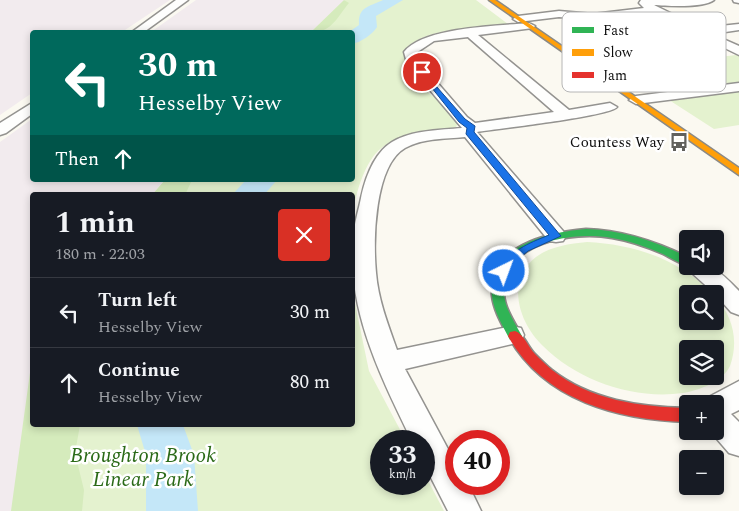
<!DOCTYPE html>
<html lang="en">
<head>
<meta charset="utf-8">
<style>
  :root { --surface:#171b24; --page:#242831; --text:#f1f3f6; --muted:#9ea1a6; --line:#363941 }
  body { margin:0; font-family:Spectral,serif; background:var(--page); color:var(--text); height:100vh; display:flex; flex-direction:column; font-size:19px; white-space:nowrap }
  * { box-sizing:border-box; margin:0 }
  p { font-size:16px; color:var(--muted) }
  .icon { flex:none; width:28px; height:28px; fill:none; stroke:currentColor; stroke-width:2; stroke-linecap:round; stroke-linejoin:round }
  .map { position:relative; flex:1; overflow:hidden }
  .panel { position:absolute; left:30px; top:192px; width:325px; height:235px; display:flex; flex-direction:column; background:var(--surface); border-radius:5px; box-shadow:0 2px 8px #0003 }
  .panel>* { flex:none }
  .top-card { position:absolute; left:30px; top:30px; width:325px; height:152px; border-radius:5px; box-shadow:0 2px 8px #0003; background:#00695c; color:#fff; overflow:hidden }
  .buttons { position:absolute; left:679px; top:230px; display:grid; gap:10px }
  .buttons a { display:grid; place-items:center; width:45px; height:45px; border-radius:5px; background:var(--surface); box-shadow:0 2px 8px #0003; font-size:25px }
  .speed { position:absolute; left:370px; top:430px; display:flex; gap:10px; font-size:25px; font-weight:700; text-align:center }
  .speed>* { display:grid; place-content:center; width:65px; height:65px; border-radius:50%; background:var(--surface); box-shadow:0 2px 8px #0003; line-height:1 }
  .speed small { font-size:12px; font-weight:400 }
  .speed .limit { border:8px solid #d22; background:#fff; color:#111 }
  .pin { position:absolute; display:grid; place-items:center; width:42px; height:42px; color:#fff; margin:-21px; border:2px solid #fff; border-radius:50%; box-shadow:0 1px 5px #0007 }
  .me { position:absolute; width:55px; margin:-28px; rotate:42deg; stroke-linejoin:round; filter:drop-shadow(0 0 4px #0008) }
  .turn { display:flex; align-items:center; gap:18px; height:105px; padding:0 25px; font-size:22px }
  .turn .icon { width:65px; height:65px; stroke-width:2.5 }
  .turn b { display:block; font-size:35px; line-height:42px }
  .then { display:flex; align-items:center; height:48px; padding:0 25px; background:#0003; gap:10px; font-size:19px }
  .round { display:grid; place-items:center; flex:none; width:52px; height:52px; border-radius:5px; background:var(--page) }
  .overview { display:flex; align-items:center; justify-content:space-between; height:85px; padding:0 25px }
  h1 { font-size:30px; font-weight:700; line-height:38px }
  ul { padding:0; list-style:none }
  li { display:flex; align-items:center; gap:15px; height:70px; padding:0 25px; border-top:1px solid var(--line) }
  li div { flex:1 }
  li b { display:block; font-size:19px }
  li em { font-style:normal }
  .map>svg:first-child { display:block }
</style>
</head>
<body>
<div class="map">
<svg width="739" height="511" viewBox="0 0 739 511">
  <rect width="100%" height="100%" fill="#fbf9f1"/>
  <path fill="#f2ebee" d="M0 0H170L122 32H32V93L0 115Z
    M196 0H345L311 32H151Z
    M32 119V180H165L152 195H32V425L42 511H0V142Z"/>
  <path fill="#e4f2cf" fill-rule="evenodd" d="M345 0H476L508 24C476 30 434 25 407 47 398 73 426 89 442 104 448 110 453 117 458 123L456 127C434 131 393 135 378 151 364 165 356 193 353 212L352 195H152L165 180H352V32H311Z
    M736 55 739 56V125L714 129 621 69Z
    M587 242C632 244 681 259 712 294H688V321H715V297C733 316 739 341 730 366 722 382 700 390 683 393 634 400 578 381 543 346 519 323 505 281 536 257 551 246 569 244 587 242ZM688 349H715V376H688Z
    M353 294 369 371 406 441H381V484H424V473L444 511H42L48 425H352Z"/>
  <path fill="#d5ebbc" d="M344 0 349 3C337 17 332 33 311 32Z
    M165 180H192L185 195H152Z
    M32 358V425H80L75 453 84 490 82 511H11Z"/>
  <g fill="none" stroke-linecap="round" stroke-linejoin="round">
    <path fill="#c4e7f8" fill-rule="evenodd" d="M383 0H403L376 16 377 27C372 35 361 42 352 44V32H349L359 25C358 7 368 7 383 0Z
      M246 180H277L264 195H232Z
      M137 425H183L194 455 198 511H146V455Z"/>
    <g stroke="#949390" stroke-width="3">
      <path id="street" d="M176 0H188L144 32H132Z
        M641 0H714C704 8 668 6 654 5L701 28 739 24V30L712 34 739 46V55L653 13 593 20 559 17 518 22 513 19 518 16 559 11 593 14 644 8 639 3Z
        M733 0H739V3L734 2Z
        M529 23 535 26 533 28 478 35 569 110 610 103 617 107C611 116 496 129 477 132L563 231 566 236 563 241 556 242 549 241 465 137C445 139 423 138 405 148 374 166 373 241 376 273 378 299 388 325 397 350L512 326 521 328 524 335 521 342 512 344 405 369 456 464V484H468L481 511H448L424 464V441H412C381 377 344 305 354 231 355 220 359 209 361 198 365 179 374 153 392 142 412 130 440 130 462 128L407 63 404 52C423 27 498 26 529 23ZM468 37 469 38 554 112 475 123 467 117 417 59 416 53 434 41Z
        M739 83V91L636 104 629 100 636 96Z
        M32 103V114L6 133 0 135V123Z
        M687 261 688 266C715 266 720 271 739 291V315L731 312 713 292 684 266Z
        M739 381V410L731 414 739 422V456L729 453 710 431H715V404H703L705 399Z"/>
    </g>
    <g stroke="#8b8a86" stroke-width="3">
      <path id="fast" d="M586 229C622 230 655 241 688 257V266C679 263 671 258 663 254 647 247 630 241 612 238 573 231 502 242 504 294 505 309 515 323 522 336L520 340 515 341 510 340C503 326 494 312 492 296 486 246 549 232 586 229Z"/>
    </g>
    <g stroke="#8b8a86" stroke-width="3">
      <path id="slow" d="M489 0H495L739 168V175Z"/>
    </g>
    <g stroke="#8b8a86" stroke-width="3">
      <path id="jam" d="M515 331C524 334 528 347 535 354 540 359 546 365 552 370 590 400 640 407 688 408V422C619 420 544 401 508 336L510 332Z"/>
    </g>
    <use href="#street" fill="#fefefd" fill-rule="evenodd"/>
    <use href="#fast" fill="#30b455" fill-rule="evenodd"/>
    <use href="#slow" fill="#ff9f0a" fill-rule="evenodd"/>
    <use href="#jam" fill="#e5322d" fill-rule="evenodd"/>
  </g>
  <path fill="#1a73e8" stroke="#114b97" d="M422 70 465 119 475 126 474 132 561 236 528 251 516 261 508 273H499L498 271C511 250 527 244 549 235L466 134 467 128 459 122 420 73Z"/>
  <defs>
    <g id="bus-bare" transform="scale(1.5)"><path d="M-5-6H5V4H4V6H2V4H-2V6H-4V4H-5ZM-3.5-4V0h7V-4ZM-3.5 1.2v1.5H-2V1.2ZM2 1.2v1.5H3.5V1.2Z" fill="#60605d" stroke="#fff" stroke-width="2.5" paint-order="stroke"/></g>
  </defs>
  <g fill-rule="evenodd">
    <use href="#bus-bare" x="679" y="142"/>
  </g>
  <g text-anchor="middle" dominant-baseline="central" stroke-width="5" stroke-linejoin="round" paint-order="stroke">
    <g font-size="15" fill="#0d0d0d" stroke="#fff" text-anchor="end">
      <text x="664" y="142">Countess Way</text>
    </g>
    <g font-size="21" font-style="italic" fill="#2b6a18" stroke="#fff">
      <text x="143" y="456">Broughton Brook<tspan x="143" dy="24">Linear Park</tspan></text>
    </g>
  </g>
  <rect x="562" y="12" width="164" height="80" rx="8" fill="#fff" stroke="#b6b6b6" stroke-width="1"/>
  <rect x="572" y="27" width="22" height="6" fill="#30b455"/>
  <rect x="572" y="49" width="22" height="7" fill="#ff9f0a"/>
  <rect x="572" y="72" width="22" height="6" fill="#e5322d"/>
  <g font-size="14" fill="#0d0d0d">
    <text x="603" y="35">Fast</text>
    <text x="603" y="57">Slow</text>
    <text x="603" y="80">Jam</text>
  </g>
</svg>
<div class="buttons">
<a><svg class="icon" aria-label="sound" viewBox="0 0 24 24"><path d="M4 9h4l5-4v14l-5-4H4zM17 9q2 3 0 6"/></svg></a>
<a><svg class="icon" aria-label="search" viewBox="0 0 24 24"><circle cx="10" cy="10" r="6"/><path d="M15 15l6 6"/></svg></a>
<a><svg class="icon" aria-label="layers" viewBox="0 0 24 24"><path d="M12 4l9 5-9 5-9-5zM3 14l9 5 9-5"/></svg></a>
<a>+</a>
<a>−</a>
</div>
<div class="speed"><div>33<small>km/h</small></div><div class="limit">40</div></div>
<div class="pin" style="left:422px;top:72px;background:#d93025"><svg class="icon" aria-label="arrive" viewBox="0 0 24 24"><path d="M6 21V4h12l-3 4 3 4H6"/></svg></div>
<svg class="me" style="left:504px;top:271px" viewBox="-20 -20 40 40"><circle r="17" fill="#1a73e8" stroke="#fff" stroke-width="3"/><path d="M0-11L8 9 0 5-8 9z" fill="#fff"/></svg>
<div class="top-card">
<div class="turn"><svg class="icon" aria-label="left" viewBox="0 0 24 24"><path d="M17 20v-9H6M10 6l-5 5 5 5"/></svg><div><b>30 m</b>Hesselby View</div></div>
<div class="then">Then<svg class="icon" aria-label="ahead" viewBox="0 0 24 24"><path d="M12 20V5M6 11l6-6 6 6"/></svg></div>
</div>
<section class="panel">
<div class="overview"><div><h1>1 min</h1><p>180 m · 22:03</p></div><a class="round" style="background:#d93025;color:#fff"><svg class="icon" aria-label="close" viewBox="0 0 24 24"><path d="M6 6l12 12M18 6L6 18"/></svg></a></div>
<ul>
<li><svg class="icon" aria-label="left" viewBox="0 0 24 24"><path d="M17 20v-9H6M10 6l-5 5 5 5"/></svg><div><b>Turn left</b><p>Hesselby View</p></div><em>30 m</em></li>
<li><svg class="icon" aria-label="ahead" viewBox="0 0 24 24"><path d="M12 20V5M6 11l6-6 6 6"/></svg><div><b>Continue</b><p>Hesselby View</p></div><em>80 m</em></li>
</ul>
</section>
</div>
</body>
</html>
